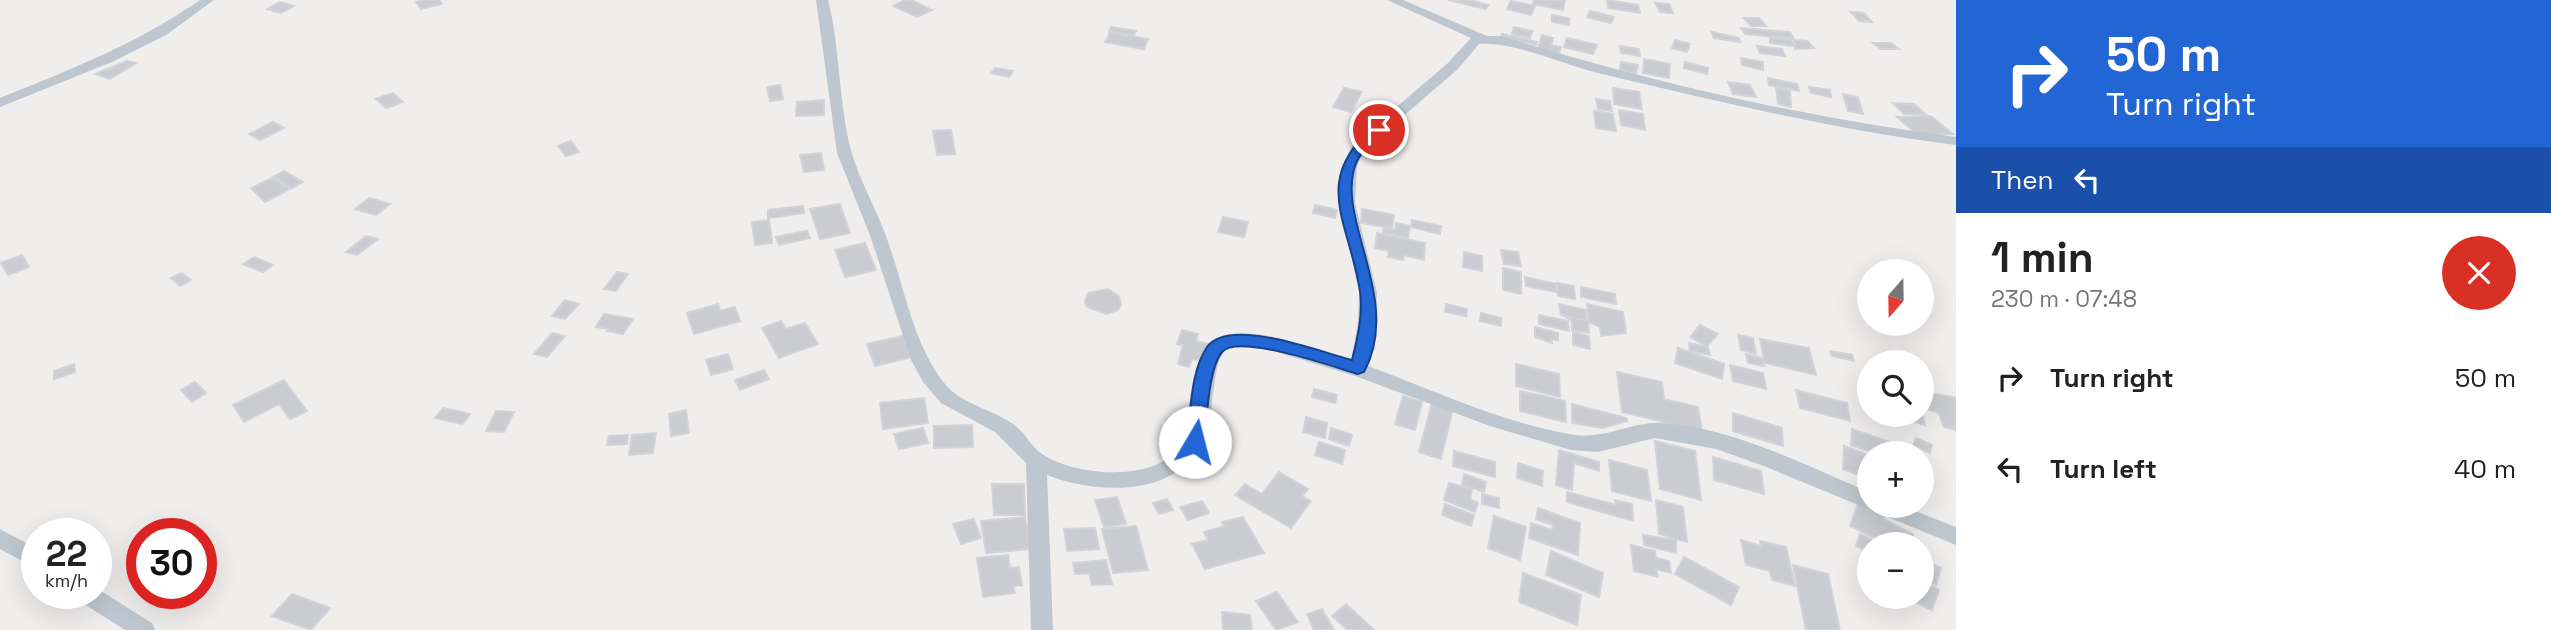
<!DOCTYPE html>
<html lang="en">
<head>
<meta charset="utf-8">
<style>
  :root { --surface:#fff; --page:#f6f6f6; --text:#222; --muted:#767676 }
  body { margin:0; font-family:"Space Grotesk",sans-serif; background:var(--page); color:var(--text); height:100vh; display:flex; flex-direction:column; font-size:26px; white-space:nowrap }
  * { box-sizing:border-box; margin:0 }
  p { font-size:23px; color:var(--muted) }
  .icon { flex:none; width:38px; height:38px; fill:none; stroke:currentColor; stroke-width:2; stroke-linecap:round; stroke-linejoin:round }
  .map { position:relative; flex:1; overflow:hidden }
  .side { display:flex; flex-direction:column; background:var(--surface); width:595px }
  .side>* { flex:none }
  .banner { background:#2265d5; color:#fff; overflow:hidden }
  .needle { width:46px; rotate:200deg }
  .fabs { position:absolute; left:1857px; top:259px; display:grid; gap:14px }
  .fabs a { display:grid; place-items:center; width:77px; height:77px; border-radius:50%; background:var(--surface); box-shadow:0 7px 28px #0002; font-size:35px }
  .speed { position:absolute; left:21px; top:518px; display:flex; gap:14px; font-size:35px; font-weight:700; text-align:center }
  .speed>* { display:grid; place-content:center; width:91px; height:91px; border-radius:50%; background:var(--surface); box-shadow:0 7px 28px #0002; line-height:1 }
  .speed small { font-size:18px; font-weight:400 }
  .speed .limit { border:10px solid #d22; background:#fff; color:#111 }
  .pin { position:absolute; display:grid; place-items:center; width:60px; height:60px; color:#fff; margin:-30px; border:4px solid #fff; border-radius:50%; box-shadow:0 2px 7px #0007 }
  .me { position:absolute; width:77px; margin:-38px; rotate:8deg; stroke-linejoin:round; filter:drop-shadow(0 0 5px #0008) }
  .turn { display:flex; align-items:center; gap:24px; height:147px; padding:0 35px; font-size:32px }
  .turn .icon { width:91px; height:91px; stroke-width:2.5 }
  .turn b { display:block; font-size:49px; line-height:60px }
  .then { display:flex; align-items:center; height:66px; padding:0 35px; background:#0003; gap:14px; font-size:26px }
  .round { display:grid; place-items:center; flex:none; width:74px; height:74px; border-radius:37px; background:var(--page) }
  .headline { display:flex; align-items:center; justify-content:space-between; height:119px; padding:0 35px }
  h1 { font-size:42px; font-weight:600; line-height:52px }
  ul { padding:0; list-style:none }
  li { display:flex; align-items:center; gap:21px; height:91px; padding:0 35px }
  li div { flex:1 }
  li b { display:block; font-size:26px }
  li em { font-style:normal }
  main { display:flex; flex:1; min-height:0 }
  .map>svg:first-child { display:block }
</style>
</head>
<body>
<main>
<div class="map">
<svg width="1956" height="630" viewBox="0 0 1956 630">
  <rect width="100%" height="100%" fill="#f0eded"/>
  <path fill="#caccd2" stroke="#d1d3d9" stroke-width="2" d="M423 0H439L442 4 421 9 416 2Z
    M905 0H911L932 10 917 17 893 6Z
    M1448 0H1469L1488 5 1486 9Z
    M1534 0H1565L1563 10 1533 4Z
    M1607 0 1638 5 1640 13 1608 8Z
    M1511 1 1535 6 1531 15 1507 9Z
    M280 2 294 6 281 13 267 9Z
    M1655 3 1669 4 1673 13 1660 12Z
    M1590 11 1614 17 1611 23 1587 17Z
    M1851 12 1864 13 1872 22 1859 21Z
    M1552 15 1569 18V25L1552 22Z
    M1744 18H1759L1766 26H1751Z
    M1111 27 1136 31 1134 35 1109 32Z
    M1514 27 1532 31 1530 38 1512 34Z
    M1741 28 1790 32 1794 39 1745 34Z
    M1712 32 1739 38 1740 42 1714 38Z
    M1110 33 1148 39 1144 49 1105 42Z
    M1502 34 1537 42 1536 45 1501 37Z
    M1542 35 1553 38 1551 45 1561 47 1559 54 1538 49Z
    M1567 38 1597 45 1593 54 1564 47Z
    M1770 38 1791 40 1793 46 1770 43Z
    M1675 40 1690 44 1687 52 1672 48Z
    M1794 40 1807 41 1814 48 1795 49Z
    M1873 43H1891L1899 49H1881Z
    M1620 46 1639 49 1640 56 1621 53Z
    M1757 46 1782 49 1785 56 1760 53Z
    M1741 58 1763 62V70L1742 65Z
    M1644 59 1670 64 1669 78 1643 73Z
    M127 61 136 63 110 79 95 74Z
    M1621 62 1638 65 1636 74 1620 70Z
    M1685 62 1708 68 1707 74 1684 68Z
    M995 68 1013 71 1009 77 991 73Z
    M1768 78 1797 84 1799 91 1769 85Z
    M1728 82 1750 85 1756 97 1733 94Z
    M780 85 783 99 770 101 767 87Z
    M1809 87 1830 90 1831 97 1811 93Z
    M1344 88 1362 92 1351 112 1333 107Z
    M1613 88 1639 92 1642 109 1614 104Z
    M1776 88 1790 91 1791 107 1778 104Z
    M393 93 403 102 386 108 376 99Z
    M1843 94 1858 97 1863 114 1848 111Z
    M1596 99 1610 101 1612 111 1598 109Z
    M824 100V115L796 116 797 102Z
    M1893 103 1914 104 1926 115 1904 114Z
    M1619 110 1643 114 1645 130 1621 125Z
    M1594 111 1613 114 1616 131 1596 128Z
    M1931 116 1953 134 1918 135 1897 117Z
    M273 122 284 128 260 140 249 134Z
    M951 130 955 154 937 155 933 131Z
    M571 141 579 152 566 156 558 146Z
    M821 153 824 170 804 172 800 155Z
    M284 171 303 182 292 188 273 177Z
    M273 178 290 189 265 202 251 188Z
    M369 198 390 204 376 215 355 209Z
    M840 204 850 233 820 239 810 209Z
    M1315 205 1337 210 1335 218 1313 213Z
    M803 206 804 213 768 218V210Z
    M1362 209 1394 215 1392 228 1361 223Z
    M1223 217 1248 222 1244 237 1218 232Z
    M769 220 772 243 755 245 752 222Z
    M1412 220 1441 226 1440 234 1411 227Z
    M1396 223 1410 226 1408 238 1383 233 1384 228 1395 230Z
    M807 231 810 238 779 245 776 237Z
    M1377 233 1425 243 1424 260 1404 255 1403 260 1388 257 1389 251 1375 248Z
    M366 236 378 239 357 255 346 252Z
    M865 243 876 270 845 277 835 250Z
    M1501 250 1518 252 1521 266 1504 264Z
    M1464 252 1482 256V271L1463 267Z
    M22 255 29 267 8 275 1 263Z
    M254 257 273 265 263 272 243 264Z
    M1503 268 1521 272V294L1503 290Z
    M617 272 628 274 616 291 604 289Z
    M182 273 191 280 180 286 171 278Z
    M1525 277 1556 284V292L1526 286Z
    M1557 283 1574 286 1575 299 1558 296Z
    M1581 287 1615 294 1616 304 1581 297Z
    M1108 289 1119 296 1121 305 1118 310 1106 314 1087 307 1085 302 1088 293Z
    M565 300 579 304 565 319 552 316Z
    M718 304 720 311 735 307 740 321 694 334 687 313Z
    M1446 304 1467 309 1466 316 1445 312Z
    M1559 304 1586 310 1587 321 1561 315Z
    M1587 304 1623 312 1626 333 1601 336 1600 327 1589 322Z
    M1481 313 1501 318V326L1480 321Z
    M604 314 633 319 623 334 607 331 609 329 596 327Z
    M1539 315 1568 321 1569 331 1539 324Z
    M1564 316 1588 321 1589 333 1572 330V321Z
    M781 321 786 329 805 323 818 344 779 358 762 328Z
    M1700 325 1718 334 1707 346 1690 337Z
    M1535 327 1558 333V340L1551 339 1552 343 1535 337Z
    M1182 330 1198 334 1196 341 1208 344 1203 361 1192 359 1189 367 1178 364 1183 345 1177 344Z
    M1573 332 1589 336 1590 349 1573 345Z
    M552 333 565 336 547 357 534 354Z
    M1738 335 1753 338 1756 354 1741 350Z
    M903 336 912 357 875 366 867 344Z
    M1760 339 1809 348 1816 375 1765 363Z
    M1689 343 1708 347 1710 355 1690 351Z
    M1678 348 1724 364 1722 379 1675 363Z
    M1830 351 1852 355 1854 361 1832 356Z
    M728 354 733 369 711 375 706 360Z
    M1746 354 1762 358 1764 366 1748 363Z
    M74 364 75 372 54 379V371Z
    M1516 364 1559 374 1560 397 1516 386Z
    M1730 365 1763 373 1766 389 1733 381Z
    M764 370 769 379 740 390 735 380Z
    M1617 372 1662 382 1664 399 1698 407 1702 431 1622 412Z
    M284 380 307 411 290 419 279 404 244 422 233 405Z
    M195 382 206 393 192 402 181 390Z
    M1314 389 1337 395 1335 403 1312 397Z
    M1796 390 1847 403 1850 421 1800 408Z
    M1520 391 1565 401 1566 422 1520 411Z
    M1930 393 1956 398V430L1944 427 1938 412 1929 410 1923 398 1933 400Z
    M1403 396 1422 402 1415 430 1395 424Z
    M924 398 928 423 883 429 880 403Z
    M1432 402 1453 409 1441 459 1419 452Z
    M1572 404 1626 418 1627 421 1602 428 1572 423Z
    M443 408 470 414 462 424 435 418Z
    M686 410 689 433 671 436 669 414Z
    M496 411 514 412 504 432 486 431Z
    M1733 413 1782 428 1783 446 1733 431Z
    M1922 414 1925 425 1890 415H1922Z
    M1306 417 1327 423 1325 438 1303 432Z
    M972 425 973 447 934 448V426Z
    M923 428 928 443 899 449 894 434Z
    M1331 428 1352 435 1349 446 1329 439Z
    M1852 429 1904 447V453H1874L1851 445Z
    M656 433 653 453 629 455 632 435Z
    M628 435 627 444 607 445 609 436Z
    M1916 438 1932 445 1930 453 1913 445Z
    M1655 441 1695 451 1701 500 1660 489Z
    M1319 442 1345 450 1342 464 1315 455Z
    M1844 446 1869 455V479L1843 469Z
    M1559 450 1599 462V471L1574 463 1572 490 1556 485Z
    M1454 451 1495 462V477L1453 466Z
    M1713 457 1761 471 1764 494 1714 480Z
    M1609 460 1647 470 1651 501 1612 491Z
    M1518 463 1543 471 1542 486 1517 478Z
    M1279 472 1308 489 1302 496 1311 501 1291 528 1235 495 1245 484 1262 494Z
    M1464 474 1486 482 1484 492 1462 484Z
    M1449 483 1472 489 1470 499 1478 503 1475 512 1444 500Z
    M992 484H1024L1025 515H994Z
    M1567 492 1616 505 1615 500 1632 504 1633 521 1567 502Z
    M1482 494 1499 498V508L1482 504Z
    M1117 497 1126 524 1104 527 1095 500Z
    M1167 499 1173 510 1159 514 1153 503Z
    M1656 500 1683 507 1687 542 1659 534Z
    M1202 501 1209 513 1188 520 1180 507Z
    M1859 501 1885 513 1883 519 1913 534 1910 544H1896L1878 535 1877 539 1850 526Z
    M1445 504 1474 515 1471 526 1442 515Z
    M1538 508 1580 523 1578 555 1529 538 1531 523 1552 530 1553 525 1536 519Z
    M1494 516 1526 527 1520 560 1488 548Z
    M1025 517 1031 549 986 553 981 521Z
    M1243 517 1264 553 1205 569 1192 544 1208 540 1204 532 1224 526 1222 522Z
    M974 519 981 538 961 544 953 524Z
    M1136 526 1148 570 1113 573 1102 529Z
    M1095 528 1099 549 1067 551 1064 529Z
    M1860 534 1881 544H1869V552L1856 546Z
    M1643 535 1676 540V553L1644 545Z
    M1741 540 1761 546 1760 541 1786 547 1795 586 1772 580 1770 571 1746 565Z
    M1631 545 1655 551 1656 558 1669 561 1671 573 1656 569 1658 577 1634 571Z
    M1551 551 1603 573 1599 597 1546 575Z
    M1008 555 1010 568 1019 567 1022 585 1013 586 1015 593 983 597 977 558Z
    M1684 557 1739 587 1731 605 1675 574Z
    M1922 559 1941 568 1936 585 1922 578Z
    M1106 560 1112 584 1092 585 1089 573 1075 574 1073 563Z
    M1793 565 1828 574 1840 630H1806Z
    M1523 573 1581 595 1577 625 1519 602Z
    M1922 581 1939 590 1932 610 1906 597H1922Z
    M1277 592 1298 622 1276 630 1256 601Z
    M292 594 330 608 311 630 272 616Z
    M1346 604 1374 630H1348L1332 616Z
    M1322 609 1334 630H1314L1307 614Z
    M1222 612 1250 615 1252 630 1223 629Z"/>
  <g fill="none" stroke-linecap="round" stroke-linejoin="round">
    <path fill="#bec7cf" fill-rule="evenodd" d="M200 0H214L166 35 112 62 0 107V98C72 69 136 44 200 0Z
      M816 0H828L832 17C839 57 840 98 848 138 855 173 874 203 886 236 904 284 912 343 945 384 963 406 995 409 1017 427 1026 435 1032 447 1042 454 1070 473 1129 479 1160 463 1210 437 1175 342 1232 334 1265 329 1319 350 1351 361L1358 322 1359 293 1340 203 1342 166 1353 144 1448 63 1471 38 1387 0H1403L1487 36H1501C1649 82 1802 117 1956 137V145C1836 130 1720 102 1602 74 1565 66 1515 41 1479 44L1458 69 1365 149 1357 166 1355 203 1377 293 1376 322 1368 366C1433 390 1500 422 1569 434 1606 441 1630 421 1663 423 1734 428 1804 465 1869 492V506H1902L1956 527V545L1761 465 1716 449 1655 438 1598 452 1571 450 1490 426 1355 376 1270 350 1234 346 1225 350 1219 360C1212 387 1213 418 1201 444 1175 498 1095 494 1047 475L1053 630H1031L1026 463 995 432 941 403 923 382 911 360 871 238 837 153Z
      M0 529 37 549V569L0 549Z
      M96 588 152 623 155 630H125L78 600 75 593H96Z"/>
  </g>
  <path fill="#2265d5" stroke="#16428a" stroke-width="2" d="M1374 127 1385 130C1376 141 1364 147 1357 161 1332 216 1404 298 1364 372L1358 374C1334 367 1238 333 1222 352 1208 369 1207 421 1204 442L1195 449 1189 447 1186 442C1191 414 1190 372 1207 347 1229 316 1320 352 1352 360 1358 337 1363 314 1360 291 1350 224 1310 180 1374 127Z"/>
</svg>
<div class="fabs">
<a><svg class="needle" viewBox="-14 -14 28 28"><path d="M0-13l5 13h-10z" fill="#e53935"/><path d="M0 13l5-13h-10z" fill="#767676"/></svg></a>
<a><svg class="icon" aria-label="search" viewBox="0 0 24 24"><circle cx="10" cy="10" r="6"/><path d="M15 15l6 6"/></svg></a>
<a>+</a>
<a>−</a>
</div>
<div class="speed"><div>22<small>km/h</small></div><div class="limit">30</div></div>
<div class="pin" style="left:1379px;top:130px;background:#d93025"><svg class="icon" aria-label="arrive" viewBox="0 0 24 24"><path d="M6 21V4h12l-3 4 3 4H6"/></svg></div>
<svg class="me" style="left:1195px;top:442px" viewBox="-20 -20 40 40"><circle r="19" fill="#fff"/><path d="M0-13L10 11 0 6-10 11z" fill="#2265d5"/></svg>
</div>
<section class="side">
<div class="banner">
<div class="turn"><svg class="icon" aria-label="right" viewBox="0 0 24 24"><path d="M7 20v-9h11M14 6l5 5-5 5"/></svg><div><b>50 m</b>Turn right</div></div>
<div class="then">Then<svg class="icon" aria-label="left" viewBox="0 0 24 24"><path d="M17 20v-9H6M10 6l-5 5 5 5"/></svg></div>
</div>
<div class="headline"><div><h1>1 min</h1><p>230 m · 07:48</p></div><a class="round" style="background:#d93025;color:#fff"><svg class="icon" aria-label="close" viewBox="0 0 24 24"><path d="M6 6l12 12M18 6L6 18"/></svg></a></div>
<ul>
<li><svg class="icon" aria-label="right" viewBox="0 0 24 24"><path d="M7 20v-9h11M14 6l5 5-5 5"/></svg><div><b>Turn right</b></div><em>50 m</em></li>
<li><svg class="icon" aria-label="left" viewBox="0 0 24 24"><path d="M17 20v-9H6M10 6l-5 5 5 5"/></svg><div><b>Turn left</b></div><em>40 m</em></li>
</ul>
</section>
</main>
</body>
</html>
